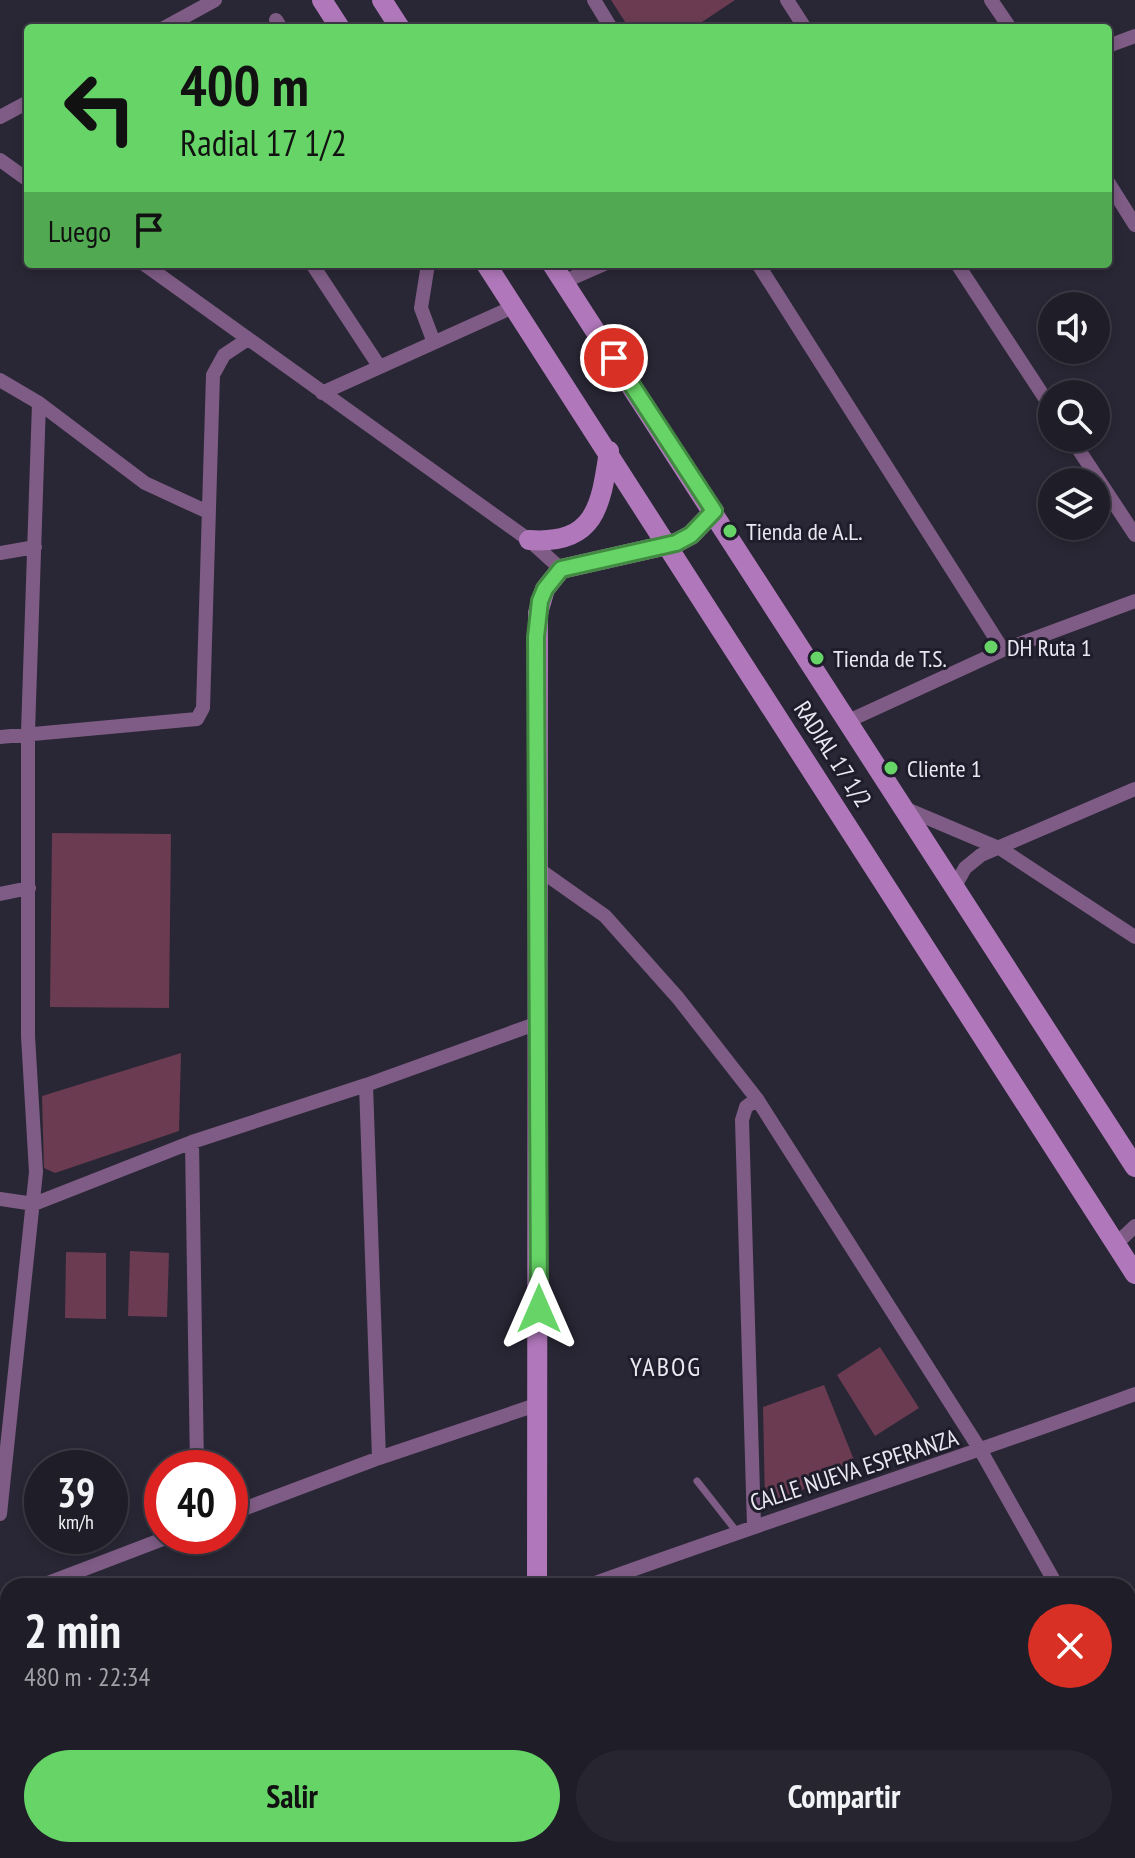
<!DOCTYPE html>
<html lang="es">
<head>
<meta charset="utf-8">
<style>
  :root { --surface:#1f1d28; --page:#272630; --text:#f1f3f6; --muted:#a1a2a8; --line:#3c3b45; --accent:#66d466 }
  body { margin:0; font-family:"PT Sans Narrow",sans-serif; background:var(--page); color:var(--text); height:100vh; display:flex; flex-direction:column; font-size:30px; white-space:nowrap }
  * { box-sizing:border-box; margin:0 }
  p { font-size:26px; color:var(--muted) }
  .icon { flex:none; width:44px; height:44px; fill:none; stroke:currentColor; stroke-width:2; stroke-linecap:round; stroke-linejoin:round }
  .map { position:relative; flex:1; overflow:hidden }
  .panel { position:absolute; left:0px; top:1578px; width:1136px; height:280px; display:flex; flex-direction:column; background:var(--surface); border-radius:24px 24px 0 0; box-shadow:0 4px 12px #0003,0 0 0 2px var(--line) }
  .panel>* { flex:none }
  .guide { position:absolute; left:24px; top:24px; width:1088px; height:244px; border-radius:8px; box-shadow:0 4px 12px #0003,0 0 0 2px var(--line); background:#66d466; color:#111; overflow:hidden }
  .controls { position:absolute; left:1038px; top:292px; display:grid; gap:16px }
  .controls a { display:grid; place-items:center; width:72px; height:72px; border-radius:50%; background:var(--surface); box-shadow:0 4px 12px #0003,0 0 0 2px var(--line); font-size:40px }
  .speed { position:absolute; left:24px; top:1450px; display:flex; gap:16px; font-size:40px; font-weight:700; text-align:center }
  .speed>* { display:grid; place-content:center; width:104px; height:104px; border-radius:50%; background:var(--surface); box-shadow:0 4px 12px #0003,0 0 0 2px var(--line); line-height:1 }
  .speed small { font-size:20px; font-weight:400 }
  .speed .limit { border:12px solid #d22; background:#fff; color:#111 }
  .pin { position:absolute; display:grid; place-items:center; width:68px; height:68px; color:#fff; margin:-34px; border:4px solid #fff; border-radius:50%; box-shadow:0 2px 8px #0007 }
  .me { position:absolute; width:88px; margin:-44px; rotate:0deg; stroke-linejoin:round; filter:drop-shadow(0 0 6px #0008) }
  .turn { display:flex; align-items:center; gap:28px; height:168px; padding:0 24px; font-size:36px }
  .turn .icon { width:104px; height:104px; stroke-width:2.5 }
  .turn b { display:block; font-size:56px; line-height:68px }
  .then { display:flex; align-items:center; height:76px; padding:0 24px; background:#0003; gap:16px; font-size:30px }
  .round { display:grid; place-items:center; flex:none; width:84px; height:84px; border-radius:42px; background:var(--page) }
  .headline { display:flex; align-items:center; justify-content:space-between; height:136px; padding:0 24px }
  h1 { font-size:48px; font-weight:600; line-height:60px }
  .button { display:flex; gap:16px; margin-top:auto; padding:16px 24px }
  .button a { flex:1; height:92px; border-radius:48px; background:var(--accent); color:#111; font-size:32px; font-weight:600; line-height:92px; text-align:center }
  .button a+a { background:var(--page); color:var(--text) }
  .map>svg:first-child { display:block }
</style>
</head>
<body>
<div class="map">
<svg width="1135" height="1858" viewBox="0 0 1135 1858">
  <rect width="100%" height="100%" fill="#292735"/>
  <path fill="#6a3b51" d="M611 0H735L693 28H629Z
    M52 833 171 834 169 1008 50 1007Z
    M181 1053 179 1131 55 1173 44 1168 42 1096Z
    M130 1251 169 1253 167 1317 128 1316Z
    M66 1252 106 1253V1319L65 1318Z
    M880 1347 919 1408 875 1436 837 1375Z
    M824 1385 858 1470 765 1503 763 1407Z
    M1135 1714V1858H809L825 1850H1128V1717Z"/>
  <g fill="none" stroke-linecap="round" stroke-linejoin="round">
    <path stroke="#84828e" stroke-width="3" stroke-dasharray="8 4" stroke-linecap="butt" d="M854 1850 857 1858
      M999 1850 1003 1858
      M1111 1850 1115 1858
      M1120 1858 1135 1853"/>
    <path stroke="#7f5c85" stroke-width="7" d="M697 1481 737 1532"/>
    <path stroke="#7f5c85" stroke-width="14" d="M594 0 611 28
      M787 0 805 28
      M991 0 1010 28
      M276 20 281 28
      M164 28 215 0
      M1108 46 1135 36
      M0 117 28 102
      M0 160 28 180
      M1108 182 1135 225
      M144 264 529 540 561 569
      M312 264 379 366
      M428 264 421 308 433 340
      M758 264 1003 650
      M957 264 1052 409
      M563 282 604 264
      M0 380 39 403 145 483 208 512
      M322 393 513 307
      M1071 438 1135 535
      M0 553 35 547
      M846 722 1003 650 1135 601
      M0 737 197 719 203 708 213 375 224 355 248 339
      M904 808 1001 849 1135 937
      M537 868 605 916 678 998 757 1099 981 1451 1057 1586
      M955 886 965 868 981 855 1135 789
      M0 894 29 888
      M366 1085 379 1458
      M192 1142 197 1468
      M0 1199 34 1204 192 1142 366 1085 538 1023
      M1116 1244 1135 1226
      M0 1514 36 1172 28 1036V732L39 403
      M230 1514 379 1458 539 1404
      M754 1526 742 1120 746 1107 757 1099
      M40 1586 171 1536
      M587 1586C769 1520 953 1461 1135 1394
      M0 1601 8 1598
      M1128 1693 1135 1690
      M0 1794 8 1792
      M742 1850 745 1858
      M349 1858 372 1850
      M768 1858 786 1850"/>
    <path stroke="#b078ba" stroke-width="20" d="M322 0 340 28
      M382 0 400 28
      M486 264 1135 1274
      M552 264 1135 1167
      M529 540C596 545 601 505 609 451
      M537 1586 538 613 545 589 561 569 676 543 691 535 714 511
      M533 1850V1858"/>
  </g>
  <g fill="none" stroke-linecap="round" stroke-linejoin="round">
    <g stroke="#428a42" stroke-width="20">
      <path id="route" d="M539 1309 536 637 540 601 545 589 561 569 676 543 691 535 714 511 614 358"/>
    </g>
    <use href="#route" stroke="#66d466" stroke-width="14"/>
  </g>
  <g fill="#66d466" stroke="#1f1d2b" stroke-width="3">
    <circle cx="730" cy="531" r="8"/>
    <circle cx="991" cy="647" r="8"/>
    <circle cx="817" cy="658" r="8"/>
    <circle cx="891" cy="768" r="8"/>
  </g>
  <g text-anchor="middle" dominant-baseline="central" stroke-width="6" stroke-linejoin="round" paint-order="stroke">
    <g font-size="24" fill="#e9e8f1" stroke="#1f1d2b" text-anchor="start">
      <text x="746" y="531">Tienda de A.L.</text>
      <text x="1007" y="647">DH Ruta 1</text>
      <text x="833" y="658">Tienda de T.S.</text>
      <text x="907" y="768">Cliente 1</text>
    </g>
    <g font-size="24" fill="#e9e8f1" stroke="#1f1d2b">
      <text transform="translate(833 754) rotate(57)">RADIAL 17 1/2</text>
      <text transform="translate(854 1470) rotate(-18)">CALLE NUEVA ESPERANZA</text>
    </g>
    <g font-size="26" letter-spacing="2" fill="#e9e8f1" stroke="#1f1d2b">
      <text x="666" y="1366">YABOG</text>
    </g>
  </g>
</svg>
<div class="controls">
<a><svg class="icon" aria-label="sound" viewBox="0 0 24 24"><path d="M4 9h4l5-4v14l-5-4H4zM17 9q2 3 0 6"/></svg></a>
<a><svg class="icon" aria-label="search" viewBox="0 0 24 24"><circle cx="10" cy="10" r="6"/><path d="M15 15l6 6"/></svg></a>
<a><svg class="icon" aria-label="layers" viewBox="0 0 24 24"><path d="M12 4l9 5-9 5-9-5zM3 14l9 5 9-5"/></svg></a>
</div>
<div class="speed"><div>39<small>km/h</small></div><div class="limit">40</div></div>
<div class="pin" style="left:614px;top:358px;background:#d93025"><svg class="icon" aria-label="arrive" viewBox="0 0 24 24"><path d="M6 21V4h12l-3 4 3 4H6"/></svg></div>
<svg class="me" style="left:539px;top:1309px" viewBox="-20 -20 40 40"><path d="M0-17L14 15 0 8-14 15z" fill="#66d466" stroke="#fff" stroke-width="4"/></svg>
<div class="guide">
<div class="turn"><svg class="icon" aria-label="left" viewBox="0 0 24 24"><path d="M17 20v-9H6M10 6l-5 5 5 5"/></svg><div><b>400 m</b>Radial 17 1/2</div></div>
<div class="then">Luego<svg class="icon" aria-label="arrive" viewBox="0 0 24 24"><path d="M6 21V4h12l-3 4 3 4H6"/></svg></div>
</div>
<section class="panel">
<div class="headline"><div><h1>2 min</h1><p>480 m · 22:34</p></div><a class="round" style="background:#d93025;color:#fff"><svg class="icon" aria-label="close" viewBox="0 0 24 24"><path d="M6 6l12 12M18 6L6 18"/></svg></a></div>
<div class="button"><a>Salir</a><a>Compartir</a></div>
</section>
</div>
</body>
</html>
